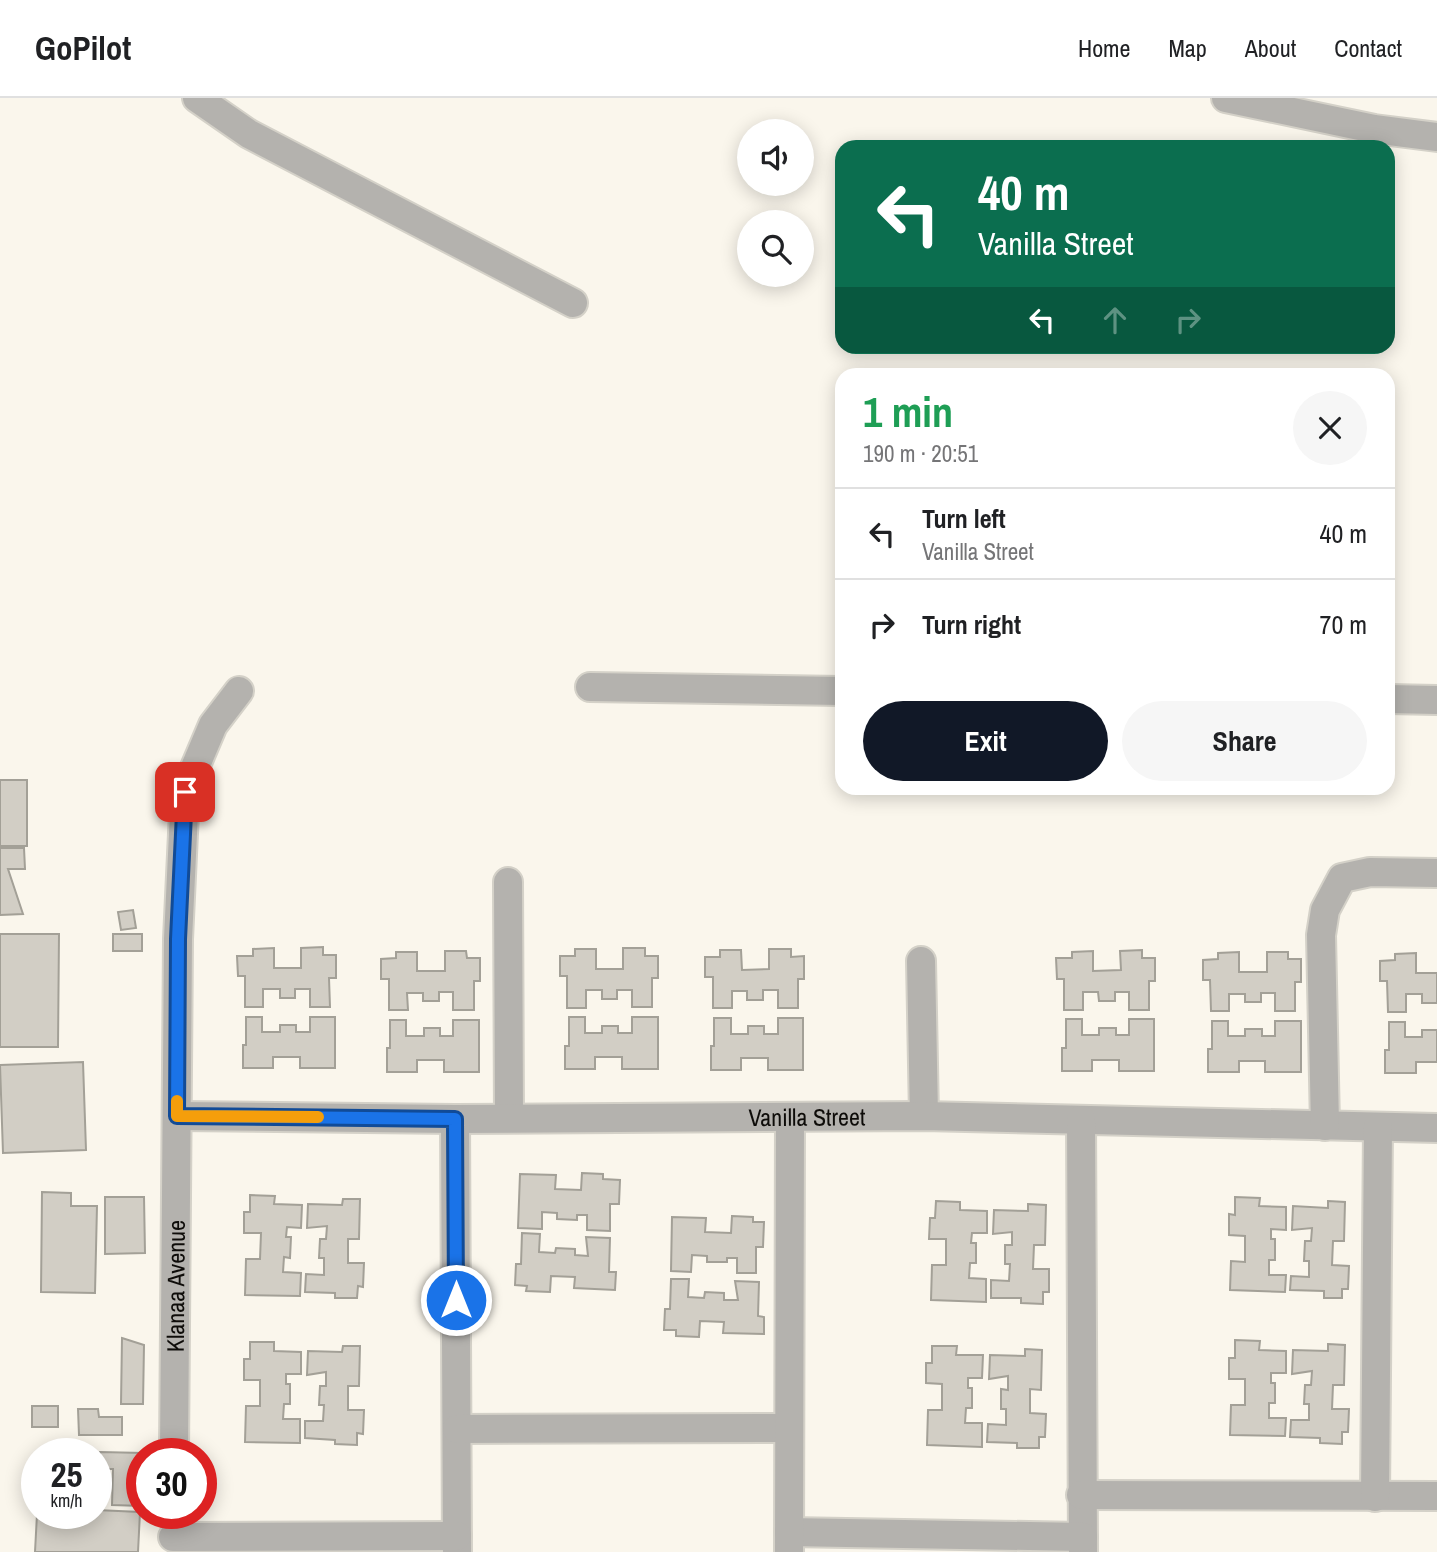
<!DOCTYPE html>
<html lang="en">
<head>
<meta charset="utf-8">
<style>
  :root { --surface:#fff; --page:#f6f6f6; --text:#202124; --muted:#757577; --line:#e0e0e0; --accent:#111827 }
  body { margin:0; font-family:"Archivo Narrow",sans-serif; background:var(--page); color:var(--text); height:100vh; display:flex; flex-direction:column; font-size:26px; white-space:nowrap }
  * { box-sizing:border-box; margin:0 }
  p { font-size:23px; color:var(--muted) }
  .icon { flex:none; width:38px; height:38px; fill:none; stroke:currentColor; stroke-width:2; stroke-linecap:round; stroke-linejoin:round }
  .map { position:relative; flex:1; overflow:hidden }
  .side { position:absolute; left:835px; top:270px; width:560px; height:427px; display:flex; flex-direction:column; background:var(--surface); border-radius:21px; box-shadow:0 4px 18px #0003 }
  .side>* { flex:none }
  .guide { position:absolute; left:835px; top:42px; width:560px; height:214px; border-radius:21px; box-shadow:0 4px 18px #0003; background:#0b6e4f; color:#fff; overflow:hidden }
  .tools { position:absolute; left:737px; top:21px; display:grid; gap:14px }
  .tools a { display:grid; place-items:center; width:77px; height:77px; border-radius:50%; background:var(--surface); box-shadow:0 4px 18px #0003; font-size:35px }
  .speed { position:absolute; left:21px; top:1340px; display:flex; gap:14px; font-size:35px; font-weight:700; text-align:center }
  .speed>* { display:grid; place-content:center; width:91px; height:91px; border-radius:50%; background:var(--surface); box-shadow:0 4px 18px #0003; line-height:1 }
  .speed small { font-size:18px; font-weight:400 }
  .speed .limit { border:10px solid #d22; background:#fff; color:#111 }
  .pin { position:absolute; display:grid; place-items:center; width:60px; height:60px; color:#fff; margin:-30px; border-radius:14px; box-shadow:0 4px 10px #0006 }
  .me { position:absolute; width:77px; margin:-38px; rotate:0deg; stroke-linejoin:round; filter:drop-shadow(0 0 5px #0008) }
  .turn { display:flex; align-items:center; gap:24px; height:147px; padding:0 28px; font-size:32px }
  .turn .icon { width:91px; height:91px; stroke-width:2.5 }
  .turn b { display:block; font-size:49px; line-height:60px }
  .lanes { display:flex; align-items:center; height:66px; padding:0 28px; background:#0003; justify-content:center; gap:35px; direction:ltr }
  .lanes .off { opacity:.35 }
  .round { display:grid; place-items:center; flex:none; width:74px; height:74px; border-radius:37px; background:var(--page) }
  .headline { display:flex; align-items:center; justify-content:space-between; height:119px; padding:0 28px }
  h1 { font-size:42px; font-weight:700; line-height:52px; color:#1e9e55 }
  .primary-button { display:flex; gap:14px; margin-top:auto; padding:14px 28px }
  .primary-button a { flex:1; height:80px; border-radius:42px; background:var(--accent); color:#fff; font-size:28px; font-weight:700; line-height:80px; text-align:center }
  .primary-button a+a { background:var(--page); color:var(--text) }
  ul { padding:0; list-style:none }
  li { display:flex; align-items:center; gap:21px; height:91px; padding:0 28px; border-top:2px solid var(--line) }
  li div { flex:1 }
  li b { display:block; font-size:26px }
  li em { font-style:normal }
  header { display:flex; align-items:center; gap:42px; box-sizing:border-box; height:98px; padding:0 35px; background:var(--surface); border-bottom:2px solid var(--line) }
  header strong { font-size:33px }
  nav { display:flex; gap:38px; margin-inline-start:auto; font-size:24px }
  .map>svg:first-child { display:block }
</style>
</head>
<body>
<header>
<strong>GoPilot</strong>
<nav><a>Home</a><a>Map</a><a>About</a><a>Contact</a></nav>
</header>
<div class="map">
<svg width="1437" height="1454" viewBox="0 0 1437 1454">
  <rect width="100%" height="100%" fill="#faf6ec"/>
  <path fill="#d2cec5" stroke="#a3a097" stroke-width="2" d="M0 682H27V748H0Z
    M0 750H24L25 771H8L23 816 0 817Z
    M133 812 136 830 121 832 118 814Z
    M0 836H59L58 949H0Z
    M113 836H142V853H113Z
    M323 849V857H336V880H329L330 909H310V891H295V900H280V891H263V909H245V878H238L237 858H253V851L274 850V870H301V850Z
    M623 850H645V858H658V880H652V909H632V892H617V901H602V892H586V910H567V878H560V858H575V851H596V871H623Z
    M769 851H791V859L804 858V881H798V910H778V892H763V902H747V893H732V910H713V879H705V859H720V852H741L742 872 769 871Z
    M1142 852V860H1155V883H1149V912H1129V894H1115V903H1099L1098 894H1083V912H1064V881H1057L1056 860H1072V854L1093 853V873L1121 872 1120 853Z
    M445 853H466L467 860H480V883H474V912H453V894H439V903H423V895H407L408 912H389V881H381V861L396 860V854H417V873H445Z
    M1239 854V874H1267V854H1288V861H1301V884H1295V913H1275V895H1261V904H1245V896H1229V913H1211L1210 882H1203V862L1218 861V855Z
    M1416 855V875H1437V905H1422V896H1406V914H1388L1387 883H1380V863L1395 862V856Z
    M246 919H262V934H280V927H296V934H310V919H335V970H300V959H273V970H243V947H246Z
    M569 919H585V935H602V928H618V935H632V919H658V971H622V959H595V971H565V948H569Z
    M714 920H731V936H748V928H764V936H778V920H803V972H768V960H741V972H711V948H714Z
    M1066 921H1082V937H1099V930H1116V937H1129V921H1154V973H1119V962H1092V973H1062V950H1066Z
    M390 922H406V938H424V930H440V938H453V922H479V974H444V962H417V974H387V950H390Z
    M1212 923H1228V938H1245V931H1262V938H1275V923H1301V974H1265V963H1239V974H1208V951H1212Z
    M1389 924H1405V939H1422V932H1437V964H1416V975H1385V952H1389Z
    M83 964 86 1052 3 1055 0 967Z
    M582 1075 603 1076V1081L620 1082 619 1106H610V1133L587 1132V1117H577V1122L557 1121V1115L542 1114V1131L518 1130 520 1076 556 1077 555 1091 581 1092Z
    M42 1094 71 1095V1108H97L95 1195 41 1194Z
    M250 1097 275 1098 274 1106 302 1107 301 1130 287 1129 286 1139H291L290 1160 284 1159 283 1174 301 1175 300 1198 245 1197 246 1161H260L261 1135H244V1114H250Z
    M105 1099H144L145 1155 105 1156Z
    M1235 1099 1260 1100 1259 1108 1286 1109V1132L1271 1131V1141H1275V1162H1269V1177H1286L1285 1194 1230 1192 1231 1163 1245 1164V1138L1229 1137V1116L1235 1117Z
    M343 1101H360L359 1141H348V1165H364L363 1189 358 1188 357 1200H335V1195L305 1194 306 1176 324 1177V1160H319L320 1141H326L327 1128 307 1130 308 1106 342 1107Z
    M936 1103 960 1104V1112L987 1113V1135H972L971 1145H976V1165H970L969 1180 986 1181V1204L931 1202 932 1167H946V1141H929L930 1120H935Z
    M1328 1103 1345 1104 1344 1143H1333L1332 1167 1349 1168 1348 1191H1342V1200H1324V1193L1290 1192 1291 1178 1309 1179V1163H1304L1305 1143H1311L1312 1130 1292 1132 1293 1108 1328 1110Z
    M1028 1106 1046 1107 1045 1147H1034L1033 1171H1049V1194H1043V1206L1021 1205V1200H991V1182L1009 1183 1010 1166H1005V1147H1012V1134L993 1136 994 1112 1028 1113Z
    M732 1118 753 1119V1124H764L763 1149H756V1175H737V1160H727V1164H707V1158L692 1157 691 1174 671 1173 672 1119 706 1120 705 1134 731 1135Z
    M522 1135 540 1136 539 1154 555 1155 556 1150 575 1151V1157L588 1158 586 1139 610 1140 609 1174H616L615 1192 574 1190 575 1179 551 1178 550 1194 526 1193 527 1188 515 1187 516 1166H521Z
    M671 1181H689L688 1199 704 1200 705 1194 724 1195V1202H738L735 1183 759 1184 758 1218 764 1219V1236L723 1235 724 1224 700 1223 699 1239 676 1238V1232H664L665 1211H670Z
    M122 1240 144 1247 143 1306H121Z
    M1235 1242 1260 1243 1259 1252 1286 1253V1275H1271V1285H1275V1305H1269V1320H1286L1285 1338 1230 1337 1231 1307H1245V1281H1229V1260H1235Z
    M250 1244H274V1253L301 1254V1276H286V1286H290V1306H284L283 1321H300V1345L245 1344 246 1308H260V1282H244V1261H250Z
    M1328 1246 1345 1247 1344 1287H1333L1332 1311H1349L1348 1334H1342V1346L1320 1345V1340L1290 1339 1291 1322H1309V1306H1304L1305 1287H1311L1312 1273 1292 1276 1293 1252 1328 1253Z
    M343 1248H360L359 1288H348V1312H364L363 1336 357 1335V1347L335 1346V1342L305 1340V1323H323L324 1307H319L320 1288H326V1274L307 1277 308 1253 342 1254Z
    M932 1248H957L956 1257H983L982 1280H968V1290H972V1310H966L965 1325H982V1349L927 1347 928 1312H942V1286L926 1285V1265H932Z
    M1025 1251 1042 1252 1041 1292 1030 1291V1315L1046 1316 1045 1339H1039V1350H1017V1345L987 1344 988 1326 1006 1327V1311H1001V1291L1008 1292V1278L989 1281 990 1257 1025 1258Z
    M32 1308H58V1329H32Z
    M78 1311H98L99 1319H122V1337H79Z
    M100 1354 144 1355 142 1356V1408L112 1407 113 1371H99Z
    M96 1412 140 1414 138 1454H35L37 1416H96Z"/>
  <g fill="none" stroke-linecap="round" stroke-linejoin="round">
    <g stroke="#d4d1c8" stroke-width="32">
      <g id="minor">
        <path d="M197 0 249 36 573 205"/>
        <path d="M1226 0 1374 31 1437 39"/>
        <path d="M590 589 842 593"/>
        <path d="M1388 601 1437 602"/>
        <path d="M508 784 509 1020"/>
        <path d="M921 863 924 1018"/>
        <path id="s1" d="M177 1018 455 1021 924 1018 1437 1030"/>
        <path d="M455 1021 457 1454"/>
        <path d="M1081 1022 1083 1454"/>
        <path d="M1325 1028 1321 837 1325 812 1342 780 1370 774 1436 775"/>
        <path d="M457 1331 789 1330"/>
        <path id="s2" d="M174 1356 178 841 185 693 213 627 239 593"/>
        <path d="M1081 1397 1437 1398"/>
        <path d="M1375 1399 1378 1029"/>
        <path d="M789 1434 1083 1439"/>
        <path d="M173 1439 457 1438"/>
        <path d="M789 1454 790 1019"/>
      </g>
    </g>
    <use href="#minor" stroke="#b4b2ae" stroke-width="28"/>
  </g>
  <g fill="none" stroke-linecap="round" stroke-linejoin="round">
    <g stroke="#114b97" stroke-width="18">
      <path id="route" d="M185 694 178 841 177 1018 455 1021 456 1202"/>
    </g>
    <use href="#route" stroke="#1a73e8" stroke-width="12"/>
    <path stroke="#f59e0b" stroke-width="12" d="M177 1003V1018L318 1019"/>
  </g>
  <g text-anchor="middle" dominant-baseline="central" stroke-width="7" stroke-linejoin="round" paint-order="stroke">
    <g font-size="24" fill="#0e0c09" stroke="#faf6ec">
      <text stroke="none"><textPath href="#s1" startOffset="630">Vanilla Street</textPath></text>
      <text stroke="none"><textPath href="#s2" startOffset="168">Klanaa Avenue</textPath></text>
    </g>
  </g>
</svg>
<div class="tools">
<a><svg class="icon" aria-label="sound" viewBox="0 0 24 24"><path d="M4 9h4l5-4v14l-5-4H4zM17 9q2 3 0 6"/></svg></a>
<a><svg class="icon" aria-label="search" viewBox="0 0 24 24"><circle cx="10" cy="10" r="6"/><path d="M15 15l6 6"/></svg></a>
</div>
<div class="speed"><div>25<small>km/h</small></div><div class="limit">30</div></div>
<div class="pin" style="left:185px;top:694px;background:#d93025"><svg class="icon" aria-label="arrive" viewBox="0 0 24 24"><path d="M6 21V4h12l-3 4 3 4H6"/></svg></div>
<svg class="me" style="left:456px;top:1202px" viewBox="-20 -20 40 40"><circle r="17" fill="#1a73e8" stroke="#fff" stroke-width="3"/><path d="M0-11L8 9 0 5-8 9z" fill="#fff"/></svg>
<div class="guide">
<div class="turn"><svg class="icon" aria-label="left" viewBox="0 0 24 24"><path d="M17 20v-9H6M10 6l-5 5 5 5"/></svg><div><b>40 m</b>Vanilla Street</div></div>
<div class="lanes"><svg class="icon" aria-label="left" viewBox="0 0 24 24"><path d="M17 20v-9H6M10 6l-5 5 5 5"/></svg><svg class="icon off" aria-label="ahead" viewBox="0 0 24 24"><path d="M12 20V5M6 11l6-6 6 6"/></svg><svg class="icon off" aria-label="right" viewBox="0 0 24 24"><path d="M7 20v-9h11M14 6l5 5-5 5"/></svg></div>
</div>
<section class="side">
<div class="headline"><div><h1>1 min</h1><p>190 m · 20:51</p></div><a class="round"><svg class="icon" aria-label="close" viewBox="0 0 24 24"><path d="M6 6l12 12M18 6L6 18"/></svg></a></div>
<ul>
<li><svg class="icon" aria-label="left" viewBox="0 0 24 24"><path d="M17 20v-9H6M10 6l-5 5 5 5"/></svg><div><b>Turn left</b><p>Vanilla Street</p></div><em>40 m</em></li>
<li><svg class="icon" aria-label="right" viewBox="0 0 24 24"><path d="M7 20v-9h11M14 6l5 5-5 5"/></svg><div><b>Turn right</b></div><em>70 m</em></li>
</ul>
<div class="primary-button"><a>Exit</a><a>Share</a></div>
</section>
</div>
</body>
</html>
